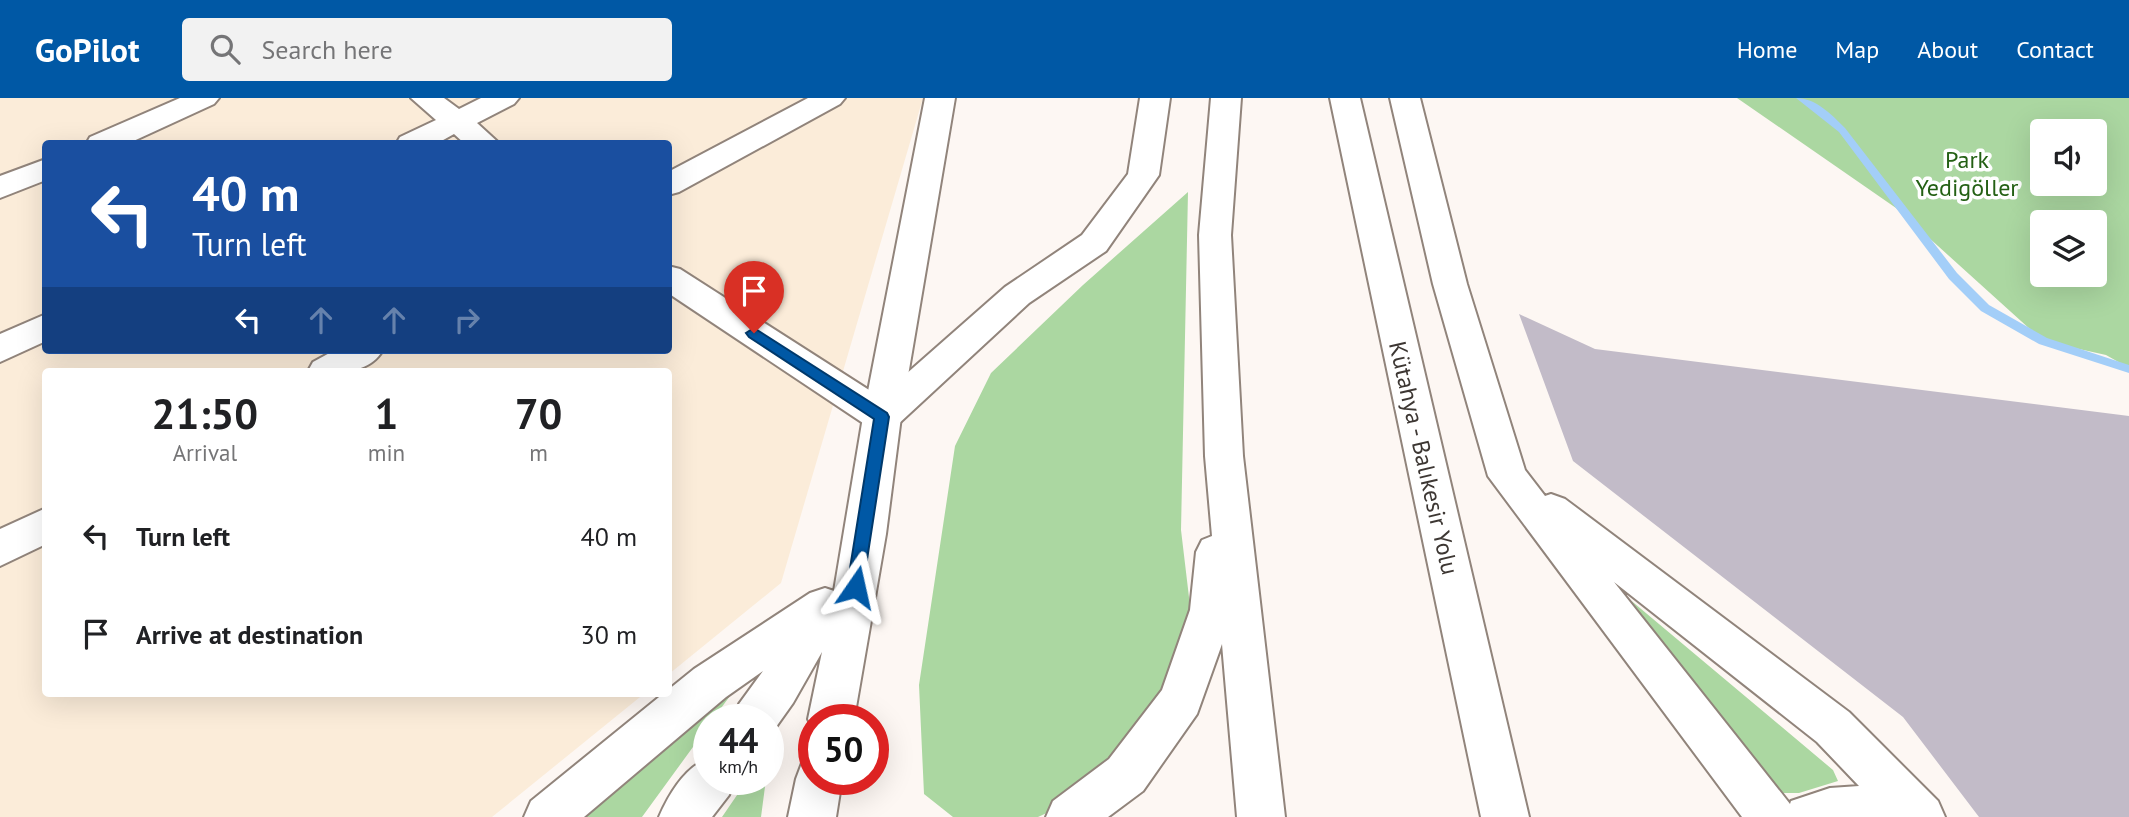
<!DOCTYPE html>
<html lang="en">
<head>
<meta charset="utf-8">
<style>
  :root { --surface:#fff; --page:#f2f2f2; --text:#202124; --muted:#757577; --accent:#0058a5 }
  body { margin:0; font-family:"PT Sans",sans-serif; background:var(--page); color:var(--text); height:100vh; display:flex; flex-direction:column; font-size:26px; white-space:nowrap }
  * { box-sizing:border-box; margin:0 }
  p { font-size:23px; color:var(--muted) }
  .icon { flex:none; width:38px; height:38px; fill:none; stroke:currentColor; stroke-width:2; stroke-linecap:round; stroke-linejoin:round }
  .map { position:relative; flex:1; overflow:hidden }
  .panel { position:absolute; left:42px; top:270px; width:630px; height:329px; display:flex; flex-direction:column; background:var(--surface); border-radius:7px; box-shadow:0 7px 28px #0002 }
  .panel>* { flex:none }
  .guide { position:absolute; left:42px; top:42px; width:630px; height:214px; border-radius:7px; box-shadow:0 7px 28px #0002; background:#1a4fa0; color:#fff; overflow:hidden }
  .tools { position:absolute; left:2030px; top:21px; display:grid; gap:14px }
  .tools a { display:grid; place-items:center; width:77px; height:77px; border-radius:7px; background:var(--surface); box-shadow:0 7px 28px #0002; font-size:35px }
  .speed { position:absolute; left:693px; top:606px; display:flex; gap:14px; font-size:35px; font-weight:700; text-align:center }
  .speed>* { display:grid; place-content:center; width:91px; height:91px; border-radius:50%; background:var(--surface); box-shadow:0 7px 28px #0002; line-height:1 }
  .speed small { font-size:18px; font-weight:400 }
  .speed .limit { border:10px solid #d22; background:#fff; color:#111 }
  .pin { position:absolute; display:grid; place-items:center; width:60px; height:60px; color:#fff; margin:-72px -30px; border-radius:50% 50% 50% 0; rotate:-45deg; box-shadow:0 0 7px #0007 }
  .pin .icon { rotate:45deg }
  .me { position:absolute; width:77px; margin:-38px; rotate:11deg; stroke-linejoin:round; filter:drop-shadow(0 0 5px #0008) }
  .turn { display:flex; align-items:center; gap:24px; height:147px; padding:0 35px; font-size:32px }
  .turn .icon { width:91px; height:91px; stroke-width:2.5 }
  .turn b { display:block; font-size:49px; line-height:60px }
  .lanes { display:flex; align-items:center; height:66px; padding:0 35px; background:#0003; justify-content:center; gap:35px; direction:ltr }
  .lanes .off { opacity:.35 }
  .eta { display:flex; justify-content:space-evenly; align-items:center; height:119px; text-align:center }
  .eta b { font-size:42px; font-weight:700; line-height:49px }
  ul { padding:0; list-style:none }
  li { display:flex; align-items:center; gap:21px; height:98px; padding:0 35px }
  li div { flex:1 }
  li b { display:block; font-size:26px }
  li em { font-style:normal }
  header { display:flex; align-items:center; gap:42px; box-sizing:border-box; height:98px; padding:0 35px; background:var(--accent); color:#fff }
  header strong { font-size:33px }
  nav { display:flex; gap:38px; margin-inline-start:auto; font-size:24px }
  .search { width:490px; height:63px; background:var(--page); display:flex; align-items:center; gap:18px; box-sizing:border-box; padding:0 24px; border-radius:7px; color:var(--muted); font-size:26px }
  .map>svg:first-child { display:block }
</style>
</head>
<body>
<header>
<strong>GoPilot</strong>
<div class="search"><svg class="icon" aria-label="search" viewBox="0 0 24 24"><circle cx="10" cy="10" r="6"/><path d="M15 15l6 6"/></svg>Search here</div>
<nav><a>Home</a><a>Map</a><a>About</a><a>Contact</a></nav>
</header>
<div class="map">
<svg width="2129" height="719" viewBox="0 0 2129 719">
  <rect width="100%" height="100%" fill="#fdf7f3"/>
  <path fill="#fbecd9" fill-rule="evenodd" d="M0 0H923L781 485 669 576 668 273H46V595H645L492 719H0ZM46 46H668V252H46Z"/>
  <path fill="#abd7a1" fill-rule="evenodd" d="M1737 0H2129V270L2106 257 2043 243 1896 110ZM2042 33H2095V86H2042ZM2042 124H2095V177H2042Z
    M1188 94 1181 432 1196 558 1101 690 1038 719H953L924 696 919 587 955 348 991 275 1083 187Z
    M1614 496 1628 500 1833 672 1838 683 1799 695H1768Z
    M741 583 713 621H709V627L642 719H576Z
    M748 681H766L761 719H722Z"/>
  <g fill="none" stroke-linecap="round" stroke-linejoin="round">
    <path fill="#a3cef8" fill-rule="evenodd" d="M1796 0C1816 0 1832 17 1845 30L1957 175 1989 207 2047 240 2129 267V275L2039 246 1981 213 1949 181 1839 34Z"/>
  </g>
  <path fill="#c2bbc8" d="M1519 216 1595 251 2129 318V719H1979L1903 619 1573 363Z"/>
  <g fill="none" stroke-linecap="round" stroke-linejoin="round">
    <g stroke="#91847b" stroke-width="4">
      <path id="street" d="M180 0H219L214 6 127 46H86L90 39Z
        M411 0H444L459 11 481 0H519L514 6 477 25 500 46H465L454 36 436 46H396L400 39 436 22Z
        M808 0H845L840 6 679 94 668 97V74Z
        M1140 0H1170L1159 77 1106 153 1029 205 895 329 882 333 869 329 668 195V168L680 171 880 299 1005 189 1082 137 1128 76Z
        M1390 0H1420L1467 186 1525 372 1545 398 1551 396 1565 401 1849 614 1938 703 1945 719H1742L1488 378 1433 186ZM1614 484 1817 644 1859 688 1830 690 1791 703 1790 706Z
        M46 61V82L0 100V78Z
        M46 216V243L0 264V236Z
        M335 252H383C367 279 335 273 308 273L313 264Z
        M46 410V446L0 468V431Z"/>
    </g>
    <g stroke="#91847b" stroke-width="4">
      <path id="secondary" d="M925 0H955L901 319 886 436 854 621H814V633L808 621 822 554 793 605 771 636 768 637V621H732L739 606 763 573 726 599 584 719H524L531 703 664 595H668V592L694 571 810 495 825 490 834 493 863 319Z
        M709 660V681H735L729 697 712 719H659C669 696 685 669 709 660Z
        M814 661V681H842L836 719H788L796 681 802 665Z"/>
    </g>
    <g stroke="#91847b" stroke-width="4">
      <path id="highway" d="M1211 0H1241L1231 137 1243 358 1285 719H1237L1222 546 1197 616 1143 693 1108 719H1046L1053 703 1109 661 1162 592 1190 512 1196 454 1202 442 1212 438 1205 358 1199 137Z
        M1330 0H1360L1529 719H1481Z"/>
    </g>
    <use href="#street" fill="#fff" fill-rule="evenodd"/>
    <use href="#secondary" fill="#fff" fill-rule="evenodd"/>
    <use href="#highway" fill="#fff" fill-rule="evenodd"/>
  </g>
  <path fill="#0058a5" stroke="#00396b" stroke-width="2" d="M754 230 887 315 889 319 862 494 856 496 850 494 847 489 874 321 749 239 746 235Z"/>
  <g text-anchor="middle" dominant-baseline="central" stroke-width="7" stroke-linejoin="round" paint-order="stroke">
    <g font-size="24" fill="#246014" stroke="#fff">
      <text x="1967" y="61">Park<tspan x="1967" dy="28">Yedigöller</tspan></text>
    </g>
    <g font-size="24" fill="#3d3733" stroke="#fff">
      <text transform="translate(1424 360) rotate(77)">Kütahya - Balıkesir Yolu</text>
    </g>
  </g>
</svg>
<div class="tools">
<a><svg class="icon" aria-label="sound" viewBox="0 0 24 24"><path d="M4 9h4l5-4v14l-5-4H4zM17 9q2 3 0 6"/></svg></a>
<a><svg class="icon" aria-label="layers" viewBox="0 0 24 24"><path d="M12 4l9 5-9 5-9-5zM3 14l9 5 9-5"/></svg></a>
</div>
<div class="speed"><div>44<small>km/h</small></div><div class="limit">50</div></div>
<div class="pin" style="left:754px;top:235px;background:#d93025"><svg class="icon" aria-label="arrive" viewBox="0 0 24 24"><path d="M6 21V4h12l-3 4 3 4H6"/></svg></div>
<svg class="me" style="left:856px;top:489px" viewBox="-20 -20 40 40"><path d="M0-17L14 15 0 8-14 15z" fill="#0058a5" stroke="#fff" stroke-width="4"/></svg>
<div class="guide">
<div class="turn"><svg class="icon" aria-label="left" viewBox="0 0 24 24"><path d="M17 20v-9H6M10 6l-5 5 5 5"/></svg><div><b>40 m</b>Turn left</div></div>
<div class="lanes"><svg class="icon" aria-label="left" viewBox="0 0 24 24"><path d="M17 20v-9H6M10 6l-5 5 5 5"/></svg><svg class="icon off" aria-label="ahead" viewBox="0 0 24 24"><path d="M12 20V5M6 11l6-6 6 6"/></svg><svg class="icon off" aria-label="ahead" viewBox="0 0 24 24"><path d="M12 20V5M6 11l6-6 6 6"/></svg><svg class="icon off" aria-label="right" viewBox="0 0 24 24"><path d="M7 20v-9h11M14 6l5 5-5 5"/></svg></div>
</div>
<section class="panel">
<div class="eta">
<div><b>21:50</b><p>Arrival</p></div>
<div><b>1</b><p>min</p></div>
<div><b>70</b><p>m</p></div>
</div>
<ul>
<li><svg class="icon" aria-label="left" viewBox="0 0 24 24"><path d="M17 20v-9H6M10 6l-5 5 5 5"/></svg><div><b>Turn left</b></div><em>40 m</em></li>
<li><svg class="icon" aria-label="arrive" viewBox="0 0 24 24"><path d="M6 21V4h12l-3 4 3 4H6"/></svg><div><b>Arrive at destination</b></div><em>30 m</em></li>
</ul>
</section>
</div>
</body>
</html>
